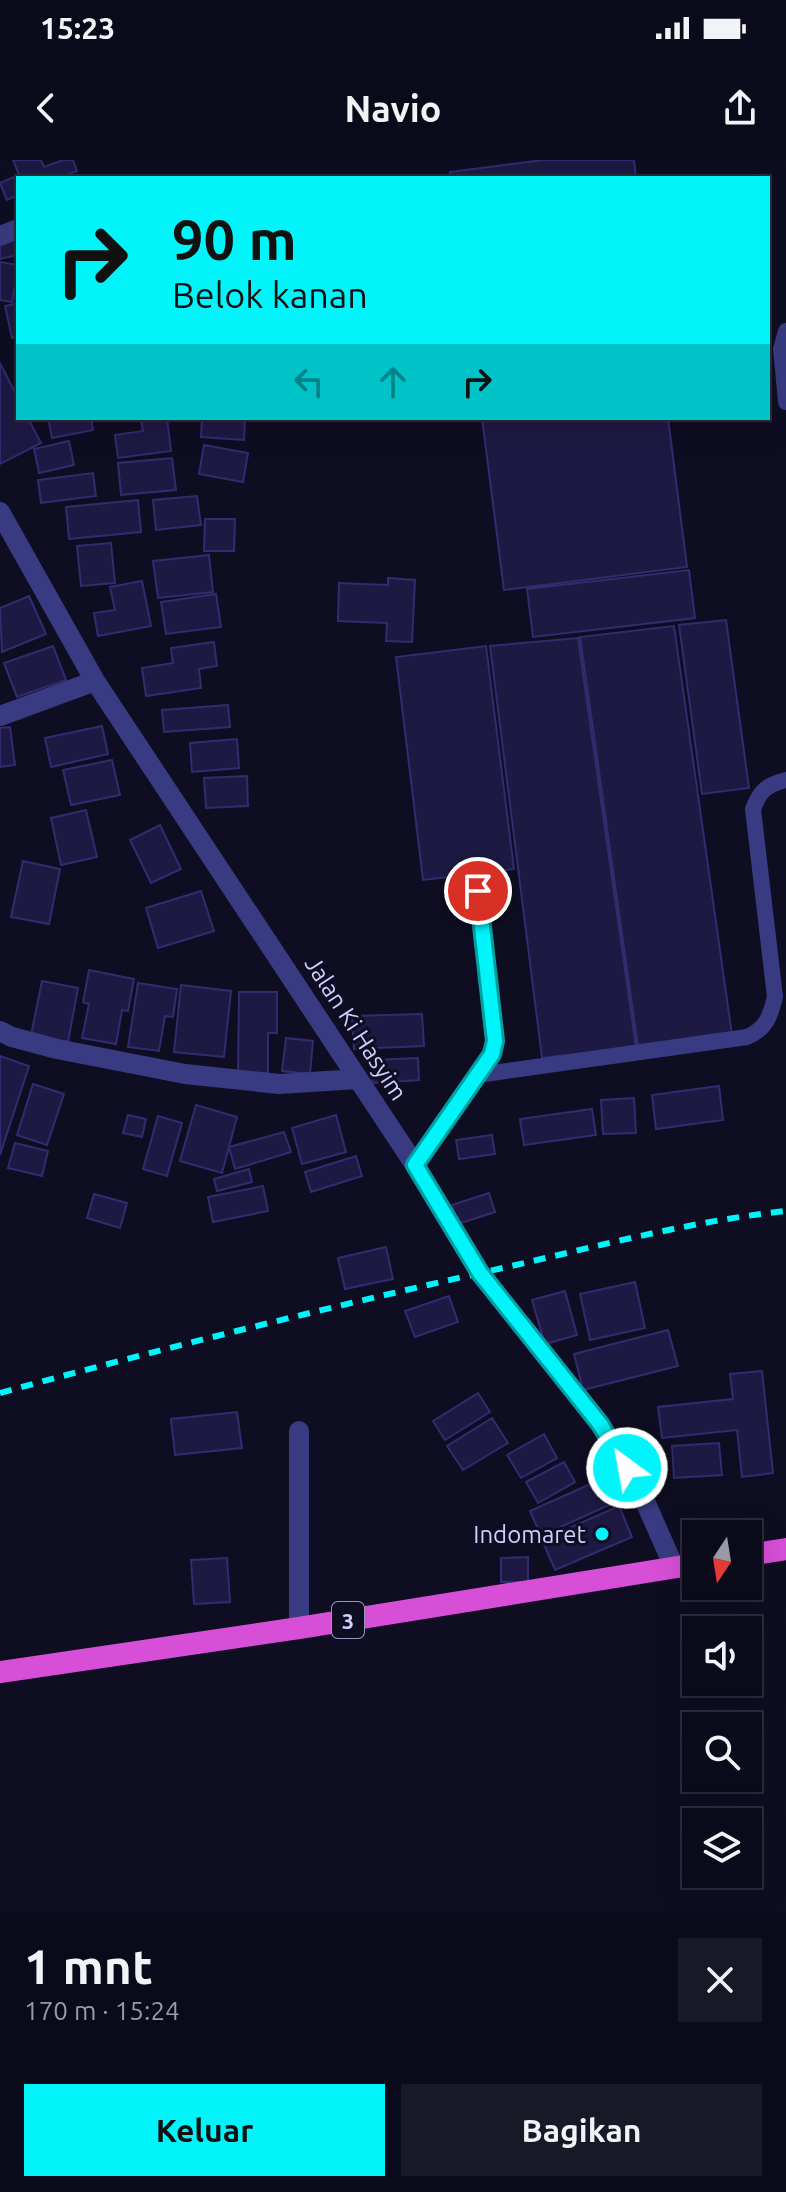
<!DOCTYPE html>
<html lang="id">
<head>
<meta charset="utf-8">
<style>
  :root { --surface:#0b0a1a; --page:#191827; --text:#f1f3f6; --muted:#9a9aa2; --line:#2b2b39; --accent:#00f4f9 }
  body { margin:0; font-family:Ubuntu,sans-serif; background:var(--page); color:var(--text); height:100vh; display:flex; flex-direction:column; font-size:30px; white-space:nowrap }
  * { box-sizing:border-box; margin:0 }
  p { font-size:26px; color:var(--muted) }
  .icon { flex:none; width:44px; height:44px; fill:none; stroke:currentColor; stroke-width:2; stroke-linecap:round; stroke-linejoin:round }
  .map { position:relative; height:1752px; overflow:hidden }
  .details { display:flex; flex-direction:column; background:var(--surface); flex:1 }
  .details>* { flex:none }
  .banner { position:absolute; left:16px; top:16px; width:754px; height:244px; border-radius:0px; box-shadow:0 8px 32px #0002,0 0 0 2px var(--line); background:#00f4f9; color:#111; overflow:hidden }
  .needle { width:52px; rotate:192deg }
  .tools { position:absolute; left:682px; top:1360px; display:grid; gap:16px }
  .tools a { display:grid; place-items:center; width:80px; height:80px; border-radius:0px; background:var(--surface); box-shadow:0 8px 32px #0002,0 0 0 2px var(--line); font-size:40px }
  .pin { position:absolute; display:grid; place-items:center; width:68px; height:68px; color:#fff; margin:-34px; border:4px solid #fff; border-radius:50%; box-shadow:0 2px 8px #0007 }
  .me { position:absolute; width:88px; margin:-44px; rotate:328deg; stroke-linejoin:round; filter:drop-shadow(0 0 6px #0008) }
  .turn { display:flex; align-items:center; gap:28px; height:168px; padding:0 24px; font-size:36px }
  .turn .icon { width:104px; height:104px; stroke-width:2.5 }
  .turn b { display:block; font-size:56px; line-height:68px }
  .lanes { display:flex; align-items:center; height:76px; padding:0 24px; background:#0003; justify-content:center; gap:40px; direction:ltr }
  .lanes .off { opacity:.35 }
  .round { display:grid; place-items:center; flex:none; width:84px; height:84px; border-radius:0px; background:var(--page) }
  .summary { display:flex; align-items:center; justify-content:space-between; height:136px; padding:0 24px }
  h1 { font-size:48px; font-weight:700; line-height:60px }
  .action { display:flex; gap:16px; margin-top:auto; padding:16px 24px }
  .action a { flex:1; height:92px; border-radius:0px; background:var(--accent); color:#111; font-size:32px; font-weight:700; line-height:92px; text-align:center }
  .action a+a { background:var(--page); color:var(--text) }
  .status { display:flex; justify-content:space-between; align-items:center; height:56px; padding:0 40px; background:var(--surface); direction:ltr }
  .status svg { height:22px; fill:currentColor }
  header { display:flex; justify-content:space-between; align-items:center; height:104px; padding:0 24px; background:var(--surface); font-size:36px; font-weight:700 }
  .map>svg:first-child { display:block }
</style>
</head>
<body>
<div class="status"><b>15:23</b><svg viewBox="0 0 49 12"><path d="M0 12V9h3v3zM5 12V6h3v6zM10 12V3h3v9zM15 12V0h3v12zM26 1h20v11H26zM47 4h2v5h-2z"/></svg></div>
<header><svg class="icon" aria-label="back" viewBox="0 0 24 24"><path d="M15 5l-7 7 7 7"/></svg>Navio<svg class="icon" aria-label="share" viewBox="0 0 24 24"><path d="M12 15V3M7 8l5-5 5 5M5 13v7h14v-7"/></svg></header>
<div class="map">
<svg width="786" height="1752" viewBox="0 0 786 1752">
  <rect width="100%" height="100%" fill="#0f0d22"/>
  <path fill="#1e1943" stroke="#332b6f" stroke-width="2" d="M13 0H41L44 7 63 0H73L77 11 60 18H18V35L7 40 0 23 19 15Z
    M543 0H634L636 18H451L450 12Z
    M18 76V95L0 99V80Z
    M0 102 18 105 12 142 0 140Z
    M18 143V176L12 178 5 146Z
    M0 203 18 238V258H28L41 283 0 304Z
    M48 258H91L93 270 52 278Z
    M167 258 171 291 118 298 115 275 143 271 141 261Z
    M202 258H245L244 280 201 277Z
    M482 258H668L687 407 504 430Z
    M69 281 74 305 39 313 34 289Z
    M204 285 248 293 243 322 199 314Z
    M172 298 176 330 121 335 118 303Z
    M93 313 96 336 41 343 38 320Z
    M197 336 201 365 156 370 153 340Z
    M138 340 141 372 69 379 66 347Z
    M205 359H235L234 391H204Z
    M111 383 115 423 81 426 77 386Z
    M209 395 213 432 158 438 153 401Z
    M689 410 695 458 533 477 527 429Z
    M388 418 415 420 412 482 386 481 387 463 338 461 339 423 388 425Z
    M142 421 151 466 98 476 94 453 115 450 110 427Z
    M216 434 221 467 166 474 161 442Z
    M29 436 46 474 2 492 0 448Z
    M726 460 749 628 702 634 679 465Z
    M674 466 732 875 638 887 580 477Z
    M578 478 636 887 542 898 490 486Z
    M214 482 217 506 199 509 201 528 146 536 142 508 173 503 171 488Z
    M53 486 66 520 17 537 4 503Z
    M486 486 514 709 423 720 396 497Z
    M228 545 230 567 164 572 162 550Z
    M102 566 108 594 51 607 45 578Z
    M10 567 15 605 0 607V568Z
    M237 579 239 608 192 612 190 583Z
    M112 600 120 635 71 645 63 610Z
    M247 616 248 646 206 648 204 618Z
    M86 650 97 697 61 705 51 658Z
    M160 665 181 709 151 723 130 680Z
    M23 701 60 709 49 764 11 757Z
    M201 731 214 771 158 788 146 748Z
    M89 810 134 819 128 851 122 850 116 884 82 878 89 844 83 842Z
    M42 821 78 828 68 882 31 875Z
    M138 823 177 829 173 857 165 856 159 891 128 887Z
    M181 825 231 831 224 897 174 892Z
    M239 832H277V873H268V913H238Z
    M422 854 424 886 354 889 352 856Z
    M286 878 313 881 310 914 282 911Z
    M0 896 29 906 0 995Z
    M418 898 419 920 373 923 371 900Z
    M33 924 64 934 47 985 17 975Z
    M719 926 723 960 656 969 652 935Z
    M634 938 636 973 603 974 601 940Z
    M196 945 237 957 222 1013 180 1001Z
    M592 949 596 975 524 985 520 959Z
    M128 955 146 959 142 977 123 973Z
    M336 955 346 992 302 1004 292 968Z
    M158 956 182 963 167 1016 143 1009Z
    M284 972 291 992 235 1009 229 987Z
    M492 975 495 994 459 999 456 980Z
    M15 983 48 991 42 1016 8 1008Z
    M356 996 362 1016 311 1032 305 1012Z
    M249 1009 252 1022 217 1031 214 1019Z
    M263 1026 268 1051 213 1062 208 1037Z
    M489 1033 495 1052 458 1064 452 1045Z
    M94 1034 127 1043 120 1068 87 1058Z
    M386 1087 393 1119 345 1129 338 1098Z
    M635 1122 645 1168 590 1180 580 1134Z
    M565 1131 577 1175 545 1184 532 1140Z
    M449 1136 458 1162 415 1177 405 1151Z
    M668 1170 678 1206 583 1230 574 1194Z
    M762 1211 773 1313 742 1317 737 1270 662 1278 658 1247 733 1239 730 1214Z
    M478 1233 490 1252 445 1280 433 1261Z
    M237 1252 242 1288 175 1295 171 1259Z
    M492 1258 508 1283 463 1310 447 1286Z
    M544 1274 557 1298 521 1318 507 1295Z
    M719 1283 722 1315 674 1318 672 1286Z
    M564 1302 575 1322 538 1343 526 1322Z
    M597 1321 609 1345 541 1376 530 1351Z
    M619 1346 632 1377 555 1410 542 1380Z
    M528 1397V1422H501V1398Z
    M227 1398 230 1442 194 1444 191 1400Z"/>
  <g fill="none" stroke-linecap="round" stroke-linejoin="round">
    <path stroke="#383b81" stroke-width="16" d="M786 171 781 189 786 242
      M478 915 747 877C766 869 770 857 775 837L753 649C760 631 766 625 786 620
      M415 1005 492 894 495 881 478 731"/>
    <path stroke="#383b81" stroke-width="20" d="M0 76 18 69
      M0 352 95 521 415 1005 480 1113 600 1264 640 1330 674 1407
      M0 556 95 521
      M0 871 12 877 57 889 185 914 279 924 358 919
      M299 1468V1271"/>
    <path stroke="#d84fd7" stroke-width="22" d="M748 1395 786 1389
      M0 1512 299 1468 696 1404"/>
    <path stroke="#00f4f9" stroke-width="6" stroke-dasharray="12 10" stroke-linecap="butt" d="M0 1233C168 1187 337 1145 507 1107 599 1086 691 1061 786 1051"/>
  </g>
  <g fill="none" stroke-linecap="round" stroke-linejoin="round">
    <g stroke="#009fa2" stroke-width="20">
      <path id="route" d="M478 731 495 881 492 894 415 1005 480 1113 600 1264 627 1308"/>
    </g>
    <use href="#route" stroke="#00f4f9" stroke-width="14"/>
  </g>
  <circle fill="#00f4f9" stroke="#0f0d22" stroke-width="3" cx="602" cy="1374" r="8"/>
  <g text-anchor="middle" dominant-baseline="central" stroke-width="6" stroke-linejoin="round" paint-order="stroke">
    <rect fill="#0f0d22" stroke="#9694bd" stroke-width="2" x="332" y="1442" width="32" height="36" rx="6"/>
    <g font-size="22" font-weight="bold" fill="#d0ceff">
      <text x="348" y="1460">3</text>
    </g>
    <g font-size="24" fill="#d0ceff" stroke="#0f0d22">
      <text transform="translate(356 868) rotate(57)">Jalan Ki Hasyim</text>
    </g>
    <g font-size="24" fill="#d0ceff" stroke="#0f0d22" text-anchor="end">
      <text x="586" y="1374">Indomaret</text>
    </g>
  </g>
</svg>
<div class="tools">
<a><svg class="needle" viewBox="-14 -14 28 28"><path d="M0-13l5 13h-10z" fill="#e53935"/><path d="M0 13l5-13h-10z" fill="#9a9aa2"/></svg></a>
<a><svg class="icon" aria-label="sound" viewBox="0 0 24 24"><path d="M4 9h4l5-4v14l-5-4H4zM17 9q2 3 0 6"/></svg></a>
<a><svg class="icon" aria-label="search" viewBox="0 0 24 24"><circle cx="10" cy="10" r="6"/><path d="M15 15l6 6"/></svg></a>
<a><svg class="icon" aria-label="layers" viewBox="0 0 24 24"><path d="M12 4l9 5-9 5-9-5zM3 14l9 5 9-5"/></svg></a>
</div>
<div class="pin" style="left:478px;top:731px;background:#d93025"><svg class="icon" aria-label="arrive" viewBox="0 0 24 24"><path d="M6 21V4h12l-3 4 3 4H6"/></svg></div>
<svg class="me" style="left:627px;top:1308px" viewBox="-20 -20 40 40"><circle r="17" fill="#00f4f9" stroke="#fff" stroke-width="3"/><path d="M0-11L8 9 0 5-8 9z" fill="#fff"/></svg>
<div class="banner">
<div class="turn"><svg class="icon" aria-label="right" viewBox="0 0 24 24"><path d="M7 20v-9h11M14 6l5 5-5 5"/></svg><div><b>90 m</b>Belok kanan</div></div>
<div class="lanes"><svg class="icon off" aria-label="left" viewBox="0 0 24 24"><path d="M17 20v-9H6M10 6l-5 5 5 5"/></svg><svg class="icon off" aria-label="ahead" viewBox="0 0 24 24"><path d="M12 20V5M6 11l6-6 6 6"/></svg><svg class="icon" aria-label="right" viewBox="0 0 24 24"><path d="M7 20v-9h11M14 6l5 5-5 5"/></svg></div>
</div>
</div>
<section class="details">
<div class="summary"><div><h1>1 mnt</h1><p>170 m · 15:24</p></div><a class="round"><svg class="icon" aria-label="close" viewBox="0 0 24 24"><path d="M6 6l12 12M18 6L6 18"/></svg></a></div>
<div class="action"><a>Keluar</a><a>Bagikan</a></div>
</section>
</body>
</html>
